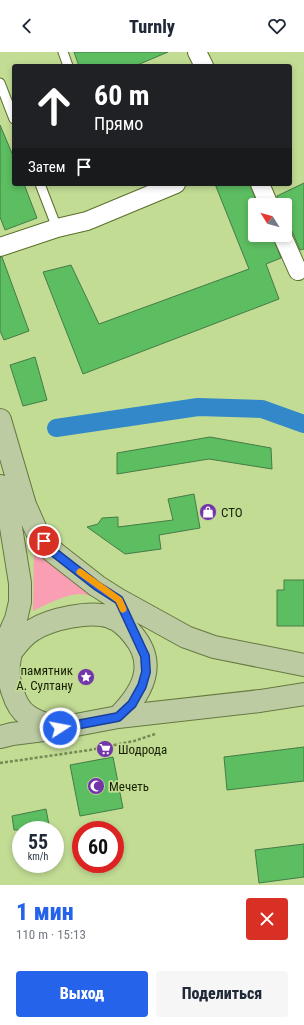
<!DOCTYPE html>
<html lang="ru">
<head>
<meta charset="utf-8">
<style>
  :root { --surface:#fff; --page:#f6f6f7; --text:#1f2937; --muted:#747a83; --accent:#2563eb }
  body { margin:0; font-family:"Roboto Condensed",sans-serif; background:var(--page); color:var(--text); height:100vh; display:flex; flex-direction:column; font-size:15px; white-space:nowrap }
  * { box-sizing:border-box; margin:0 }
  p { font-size:13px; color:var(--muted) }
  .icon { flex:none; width:22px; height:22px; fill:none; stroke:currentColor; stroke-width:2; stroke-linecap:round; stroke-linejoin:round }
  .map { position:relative; height:833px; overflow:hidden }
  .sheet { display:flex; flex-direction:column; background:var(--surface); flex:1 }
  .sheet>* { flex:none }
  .hud { position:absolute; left:12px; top:12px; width:280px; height:122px; border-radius:4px; box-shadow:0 2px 6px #0003; background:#202124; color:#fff; overflow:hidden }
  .needle { width:26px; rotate:307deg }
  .fabs { position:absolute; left:248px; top:146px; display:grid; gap:8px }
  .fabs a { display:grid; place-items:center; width:44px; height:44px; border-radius:4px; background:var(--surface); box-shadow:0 2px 6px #0003; font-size:20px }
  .speed { position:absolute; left:12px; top:769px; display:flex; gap:8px; font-size:20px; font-weight:700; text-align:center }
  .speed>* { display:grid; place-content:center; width:52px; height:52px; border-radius:50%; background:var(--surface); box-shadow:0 2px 6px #0003; line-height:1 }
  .speed small { font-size:10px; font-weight:400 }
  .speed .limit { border:6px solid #d22; background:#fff; color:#111 }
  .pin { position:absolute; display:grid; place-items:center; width:34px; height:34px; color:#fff; margin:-17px; border:2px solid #fff; border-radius:50%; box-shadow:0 1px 4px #0007 }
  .me { position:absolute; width:44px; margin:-22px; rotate:79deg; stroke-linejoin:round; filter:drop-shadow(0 0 3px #0008) }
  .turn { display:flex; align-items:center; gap:14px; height:84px; padding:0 16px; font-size:18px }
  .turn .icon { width:52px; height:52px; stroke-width:2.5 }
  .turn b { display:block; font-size:28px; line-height:34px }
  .then { display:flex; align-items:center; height:38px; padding:0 16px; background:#0003; gap:8px; font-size:15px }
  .round { display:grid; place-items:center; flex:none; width:42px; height:42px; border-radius:4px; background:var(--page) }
  .head { display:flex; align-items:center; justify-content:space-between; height:68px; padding:0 16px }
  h1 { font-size:24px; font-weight:800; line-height:30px; color:var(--accent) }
  .action { display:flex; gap:8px; margin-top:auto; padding:8px 16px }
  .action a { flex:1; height:46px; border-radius:4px; background:var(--accent); color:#fff; font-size:16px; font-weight:800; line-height:46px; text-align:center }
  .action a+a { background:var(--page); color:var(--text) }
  header { display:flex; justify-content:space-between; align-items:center; height:52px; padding:0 16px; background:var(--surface); font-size:18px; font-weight:800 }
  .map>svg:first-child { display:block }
</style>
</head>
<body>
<header><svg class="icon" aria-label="back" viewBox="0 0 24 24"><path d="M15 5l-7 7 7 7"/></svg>Turnly<svg class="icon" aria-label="heart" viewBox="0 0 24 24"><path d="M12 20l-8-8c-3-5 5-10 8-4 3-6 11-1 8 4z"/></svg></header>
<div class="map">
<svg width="304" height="833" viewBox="0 0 304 833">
  <rect width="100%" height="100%" fill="#c2dc94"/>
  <path fill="#fa9eb3" d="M34 495 97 544C91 544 84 542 78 542 62 544 47 552 33 559Z"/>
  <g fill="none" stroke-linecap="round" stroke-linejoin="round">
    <path stroke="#3288c8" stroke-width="18" d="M56 376 198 355 262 357 304 372"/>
  </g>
  <path fill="#5cbd61" stroke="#457c47" d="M74 0H168L135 14H79Z
    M0 73 14 106V132H24L37 166 5 178 0 165Z
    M304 131V197L300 198 292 179 288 175 285 173V153H279L277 144Z
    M215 132H250L258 153H255V183H272L281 206 266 212 279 247 83 322 43 220 71 213 99 272 249 217Z
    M0 205H2L29 279 4 288 0 279Z
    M35 305 47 348 23 354 10 313Z
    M210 385 271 396 272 417 209 407 117 422V401Z
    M194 442 200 476 159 483 161 497 125 502 87 475 98 472 102 466 118 465V475L173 468 168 447Z
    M284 528H304V574H277V538H284Z
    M304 695V729L227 738 224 705Z
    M113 705 123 756 80 764 70 713Z
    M46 757 50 778H14L12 764Z
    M304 792V825L259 831 255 798Z"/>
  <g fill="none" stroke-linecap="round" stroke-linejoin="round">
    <g stroke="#596f2a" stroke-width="11">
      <path id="service" d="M63 0 68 14
        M0 31 14 67
        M40 132 57 176"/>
    </g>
    <g stroke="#596f2a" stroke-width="20">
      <path id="minor" d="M197 0 204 14
        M260 132 269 153
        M282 183 298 219
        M0 195 57 176 87 169 176 132"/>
    </g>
    <g stroke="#667942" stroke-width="24">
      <path id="primary" d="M0 368 25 453 37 480 51 498 97 534 119 548 186 585 214 595 304 613
        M0 434 9 463 20 531V550L16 567 1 601
        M15 584C13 593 10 603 9 612 7 626 14 654 27 663 36 670 45 672 55 675
        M12 599C18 591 24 583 33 578 50 567 91 558 110 565 119 568 127 575 133 583 158 613 142 641 118 665
        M0 685 12 682 60 676 118 665 260 649 304 642"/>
    </g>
    <path stroke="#768954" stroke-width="2.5" stroke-dasharray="3 2" stroke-linecap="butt" d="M0 711 90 698 134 689 155 682"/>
    <use href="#service" stroke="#fff" stroke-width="9"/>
    <use href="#minor" stroke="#fff" stroke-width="18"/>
    <use href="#primary" stroke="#bccba2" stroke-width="22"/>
  </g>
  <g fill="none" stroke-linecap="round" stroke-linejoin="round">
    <g stroke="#184099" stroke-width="10">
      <path id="route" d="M44 489 51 498 97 534 119 548 145 604 146 620 142 634 132 652 118 665 60 676"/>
    </g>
    <use href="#route" stroke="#2563eb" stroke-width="7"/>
    <path stroke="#f59e0b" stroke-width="7" d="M80 520 119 548 123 557"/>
  </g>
  <defs>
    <g id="shop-disc" transform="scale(0.9)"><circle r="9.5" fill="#7335aa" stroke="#c2dc94"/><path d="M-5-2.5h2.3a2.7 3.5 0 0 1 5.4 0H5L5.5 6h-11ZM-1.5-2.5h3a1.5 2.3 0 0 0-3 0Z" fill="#fff"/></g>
    <g id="sight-disc" transform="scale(0.9)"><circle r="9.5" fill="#7335aa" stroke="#c2dc94"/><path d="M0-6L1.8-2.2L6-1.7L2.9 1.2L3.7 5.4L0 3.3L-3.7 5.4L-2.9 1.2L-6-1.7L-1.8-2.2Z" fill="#fff"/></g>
    <g id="supermarket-disc" transform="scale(0.9)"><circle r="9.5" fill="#7335aa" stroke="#c2dc94"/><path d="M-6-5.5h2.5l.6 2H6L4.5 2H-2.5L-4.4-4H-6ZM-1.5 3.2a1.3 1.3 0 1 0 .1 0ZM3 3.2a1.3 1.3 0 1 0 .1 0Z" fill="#fff"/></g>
    <g id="mosque-disc" transform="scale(0.9)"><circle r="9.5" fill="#7335aa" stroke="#c2dc94"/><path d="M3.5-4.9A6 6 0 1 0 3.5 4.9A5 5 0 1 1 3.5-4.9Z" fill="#fff"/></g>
  </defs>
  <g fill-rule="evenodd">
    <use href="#shop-disc" x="208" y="460"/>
    <use href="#sight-disc" x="86" y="625"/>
    <use href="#supermarket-disc" x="105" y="697"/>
    <use href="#mosque-disc" x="96" y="734"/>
  </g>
  <g text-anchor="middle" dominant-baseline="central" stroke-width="3.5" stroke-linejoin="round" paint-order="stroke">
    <g font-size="13" fill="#182104" stroke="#c2dc94" text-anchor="start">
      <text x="221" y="460">СТО</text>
      <text x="73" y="618" text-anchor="end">памятник<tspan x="73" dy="15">А. Султану</tspan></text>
      <text x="118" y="697">Шодрода</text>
      <text x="109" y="734">Мечеть</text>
    </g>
  </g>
</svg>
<div class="fabs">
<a><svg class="needle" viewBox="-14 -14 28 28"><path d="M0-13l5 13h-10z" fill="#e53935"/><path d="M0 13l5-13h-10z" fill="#747a83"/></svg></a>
</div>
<div class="speed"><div>55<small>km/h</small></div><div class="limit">60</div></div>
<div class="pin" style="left:44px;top:489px;background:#d93025"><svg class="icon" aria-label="arrive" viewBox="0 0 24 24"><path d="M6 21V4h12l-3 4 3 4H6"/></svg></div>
<svg class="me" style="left:60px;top:676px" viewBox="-20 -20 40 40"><circle r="17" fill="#2563eb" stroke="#fff" stroke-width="3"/><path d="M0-11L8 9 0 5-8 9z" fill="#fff"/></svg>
<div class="hud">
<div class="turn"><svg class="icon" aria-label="ahead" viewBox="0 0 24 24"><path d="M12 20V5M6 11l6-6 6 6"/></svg><div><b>60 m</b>Прямо</div></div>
<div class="then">Затем<svg class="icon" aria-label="arrive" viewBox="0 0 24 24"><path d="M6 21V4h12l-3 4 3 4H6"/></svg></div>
</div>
</div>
<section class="sheet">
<div class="head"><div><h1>1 мин</h1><p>110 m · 15:13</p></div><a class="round" style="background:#d93025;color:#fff"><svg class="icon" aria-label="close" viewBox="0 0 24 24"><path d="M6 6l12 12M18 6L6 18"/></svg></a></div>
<div class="action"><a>Выход</a><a>Поделиться</a></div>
</section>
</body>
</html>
